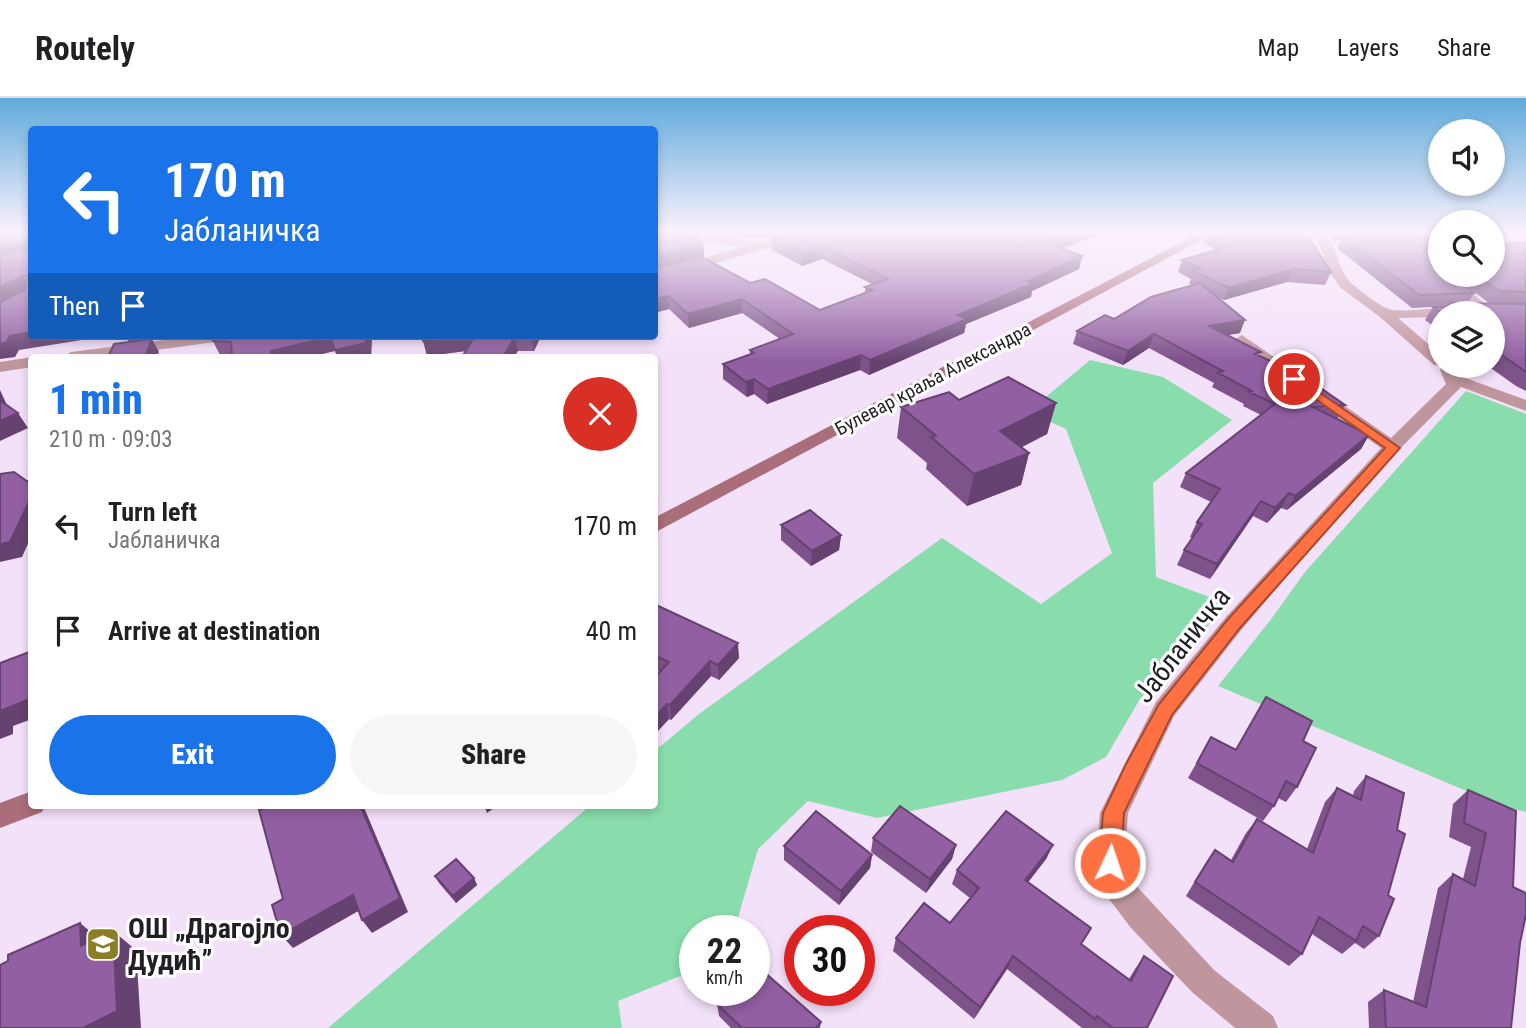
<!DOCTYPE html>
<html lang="en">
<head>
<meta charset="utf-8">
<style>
  :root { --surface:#fff; --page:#f6f6f6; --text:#202124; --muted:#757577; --line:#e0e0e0; --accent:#1a73e8 }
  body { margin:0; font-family:"Roboto Condensed",sans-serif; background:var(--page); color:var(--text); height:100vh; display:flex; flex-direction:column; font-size:26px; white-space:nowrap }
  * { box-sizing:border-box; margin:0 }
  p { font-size:23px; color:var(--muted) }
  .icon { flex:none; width:38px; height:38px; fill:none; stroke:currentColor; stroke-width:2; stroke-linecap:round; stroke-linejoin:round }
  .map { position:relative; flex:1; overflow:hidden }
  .drawer { position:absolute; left:28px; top:256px; width:630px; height:455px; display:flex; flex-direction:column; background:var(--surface); border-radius:7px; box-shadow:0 4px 10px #0003 }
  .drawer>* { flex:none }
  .guide { position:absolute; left:28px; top:28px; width:630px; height:214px; border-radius:7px; box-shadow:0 4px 10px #0003; background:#1a73e8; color:#fff; overflow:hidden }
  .controls { position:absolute; left:1428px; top:21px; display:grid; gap:14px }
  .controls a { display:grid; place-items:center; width:77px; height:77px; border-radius:50%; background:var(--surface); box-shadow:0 4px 10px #0003; font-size:35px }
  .speed { position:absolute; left:679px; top:817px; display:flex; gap:14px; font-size:35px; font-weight:700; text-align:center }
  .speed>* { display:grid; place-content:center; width:91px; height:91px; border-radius:50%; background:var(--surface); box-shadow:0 4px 10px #0003; line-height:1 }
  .speed small { font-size:18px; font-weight:400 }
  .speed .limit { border:10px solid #d22; background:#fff; color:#111 }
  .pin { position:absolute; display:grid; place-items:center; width:60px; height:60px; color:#fff; margin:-30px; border:4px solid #fff; border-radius:50%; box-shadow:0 2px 7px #0007 }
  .me { position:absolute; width:77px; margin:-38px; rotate:3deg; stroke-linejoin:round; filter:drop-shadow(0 0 5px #0008) }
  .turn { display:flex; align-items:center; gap:24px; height:147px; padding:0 21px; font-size:32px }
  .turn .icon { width:91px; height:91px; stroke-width:2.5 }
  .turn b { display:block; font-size:49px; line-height:60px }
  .then { display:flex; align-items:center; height:66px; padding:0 21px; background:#0003; gap:14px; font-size:26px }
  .round { display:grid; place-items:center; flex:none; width:74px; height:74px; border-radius:37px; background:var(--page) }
  .overview { display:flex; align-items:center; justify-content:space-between; height:119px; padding:0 21px }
  h1 { font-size:42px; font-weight:800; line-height:52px; color:var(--accent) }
  .action { display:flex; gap:14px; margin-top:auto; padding:14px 21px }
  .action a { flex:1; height:80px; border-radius:42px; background:var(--accent); color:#fff; font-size:28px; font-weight:800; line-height:80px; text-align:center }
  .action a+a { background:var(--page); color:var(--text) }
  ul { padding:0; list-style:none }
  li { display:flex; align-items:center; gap:21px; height:105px; padding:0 21px }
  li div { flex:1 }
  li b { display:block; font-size:26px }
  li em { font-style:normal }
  header { display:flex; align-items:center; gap:42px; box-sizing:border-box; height:98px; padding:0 35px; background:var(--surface); border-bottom:2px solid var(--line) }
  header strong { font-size:33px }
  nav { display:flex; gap:38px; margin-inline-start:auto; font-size:24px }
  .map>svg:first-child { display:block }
</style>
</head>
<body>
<header>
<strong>Routely</strong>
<nav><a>Map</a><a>Layers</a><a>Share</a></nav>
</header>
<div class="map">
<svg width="1526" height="930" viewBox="0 0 1526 930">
  <rect width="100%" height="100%" fill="#f3e0f9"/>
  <path fill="#89ddac" d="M1090 262 1163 279 1232 322 1153 385 1156 479 1228 506 1140 601 1106 659 1062 682 877 720 808 703 758 751 734 833H695V872L618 903 622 930H328L591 707H654L655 653 699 616 942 440 1041 506 1112 455 1066 331 1028 314Z
    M1466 293 1526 316V714L1502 708 1218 588 1272 520 1305 474Z"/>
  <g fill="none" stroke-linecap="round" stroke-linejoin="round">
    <path fill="#c0969e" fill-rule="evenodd" d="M806 133H827L654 183V175L743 149 712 144 654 142V134L712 136 760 144Z
      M1306 133C1343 133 1330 164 1351 185 1361 193 1375 205 1386 210 1401 217 1443 206 1462 211L1463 215H1440V219L1398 220 1440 256V268H1444L1434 267 1380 219 1341 190 1329 174 1318 143Z
      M1440 151V160L1433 163 1440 169V177H1449L1492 211 1494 214 1493 216 1480 215 1423 169 1420 161Z
      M1242 237 1297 275 1299 278 1297 281H1285L1237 245 1234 242Z
      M195 238H236L229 242 106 259H63L71 254Z
      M32 259V269L0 274V264Z
      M1442 269H1454L1460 278 1526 302V313L1461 289 1386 365 1304 458 1242 531 1174 618 1128 715 1124 765 1129 780 1214 872 1273 918 1278 930H1235L1192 894 1131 830 1106 797 1101 787 1096 765 1100 715 1156 604 1226 519 1381 350 1311 301 1309 297 1311 293H1323L1391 340 1446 286 1440 272Z"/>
    <path fill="#aa6e7b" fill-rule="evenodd" d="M1203 133H1218L654 435V420Z
      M32 693V707H45L42 714 0 730V705Z"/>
  </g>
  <path fill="#7e528b" d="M654 133H683L703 145 704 158 684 163 702 159 750 185 765 181 820 212 865 195V189L872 186 822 161 802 168 772 152V139L787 135 760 141 749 140 737 133H1108L1063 150 1082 158 1079 171 1032 193 1031 199 966 226 964 235 869 277 860 272 767 306 754 296 747 299 723 281V266L750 256V252L780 241 742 215 689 230 669 211 654 215Z
    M1121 133H1149L1139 137Z
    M1207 133H1305L1331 174 1325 187 1287 184 1224 202 1217 199 1240 235 1228 237 1259 258 1345 307 1337 321 1369 337 1361 351 1287 412 1281 410 1267 425 1253 418 1210 481 1177 467 1184 452 1192 440 1190 439 1197 424 1211 404 1180 389 1186 375 1261 317 1243 308 1244 306 1212 289 1214 285 1149 250 1123 267 1073 246 1077 233 1114 221 1193 187 1189 186 1191 181 1178 174 1182 162 1215 152 1203 144Z
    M1320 133H1354L1347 137 1440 134V149L1425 154 1474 195 1468 205 1490 206 1453 177H1493L1526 144V293L1516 288 1488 268H1493V215H1440V233L1425 222 1433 209 1448 208 1412 210 1337 150 1341 140 1334 144 1325 134Z
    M215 238H372L371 259H337L335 253 220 257 213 243Z
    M423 238H541L534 253H466L427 258Z
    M959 302 1056 305 1047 336 1022 349 1029 355 1021 387 967 408 926 371 927 365 897 340 901 309Z
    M781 427 841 437 839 452 811 468 781 442Z
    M654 506 739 560 719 582 711 578 671 622 669 621 654 637V580L660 574 654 571Z
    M1266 599 1303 643 1297 689 1286 704 1278 700 1274 708 1263 723 1188 680 1211 639 1235 652Z
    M1366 678 1397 732 1388 797 1379 838 1364 851 1355 845 1342 856 1312 836 1302 856 1289 868 1186 798 1205 766 1215 752 1231 762 1246 735 1257 721 1307 751 1325 704 1337 690 1353 698 1354 693Z
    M1468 692 1513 789 1520 845 1511 930H1369L1368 904 1384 892 1413 904 1438 790 1453 776 1463 781 1471 749 1449 739 1453 706Z
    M873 740 956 747 952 761 926 795 871 754Z
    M1053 747 1046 761 1028 784 1081 846 1129 881 1135 871 1144 858 1147 930H1082L1007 871 974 921 893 853 896 840 950 825 970 800 952 786 957 772Z
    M784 748 872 757 870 770 839 807 784 762Z
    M435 778 474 780 477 787 456 805 439 785Z
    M717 906 821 924 820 930H731L719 918Z"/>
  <path fill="#664271" d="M0 133H30L32 135 0 138Z
    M760 133H795L760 141Z
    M1079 133H1108L1045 157 1048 145Z
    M1141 133H1149L1139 137Z
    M1340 133H1354L1343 139 1342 138 1341 140 1334 144Z
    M1440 139V149L1420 156 1427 143Z
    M32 140V156L2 155 1 152Z
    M703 145 704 158 654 172V159Z
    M823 148 822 161 802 168V155Z
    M1082 158 1079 171 1032 193 1031 199 966 226 964 235 869 277 870 262 958 217 1028 183Z
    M1293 171 1287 184 1224 202 1229 190Z
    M23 178 31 191 0 207V189Z
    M668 198 669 211 654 215V201Z
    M742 201V215L689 230 688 216Z
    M1245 222 1240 235 1204 241 1209 228Z
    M32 234V238H107L19 252 15 259 0 261V245L10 238Z
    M1154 236 1149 250 1123 267 1128 253Z
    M125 238H169L152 241 159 254 157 259H145L129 244Z
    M366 238H372L371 259H337L335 252Z
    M467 238H477L480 251 427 258 423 243Z
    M531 238H541L534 253 531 239Z
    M330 239 335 253 310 259H272L271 253Z
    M515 239 518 253 514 259H503Z
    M861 257 860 272 767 306 768 291Z
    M754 281V296L747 299 746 284Z
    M0 292 12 318 1 303 0 300Z
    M1056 305 1047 336 993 364 1000 333Z
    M18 315 28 330 0 343V323Z
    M1369 337 1361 351 1287 412 1295 398Z
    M1029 355 1021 387 967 408 974 376Z
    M1289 395 1281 410 1267 425 1275 410Z
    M32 397V437L22 459 0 464V446Z
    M1261 403 1253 418 1210 481 1217 466Z
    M841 437 839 452 811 468 812 453Z
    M738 545 739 560 719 582 718 567Z
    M710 563 711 578 671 622 670 607Z
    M32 600V621L13 628V636L0 641V613Z
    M667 606 669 621 654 637V620Z
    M360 707H363L408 814 372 835 362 822Z
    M484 707H498L487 715Z
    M956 747 952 761 926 795 930 781Z
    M1053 747 1046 761 1019 796 1025 782Z
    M872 757 870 770 839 807 841 793Z
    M474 780 477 787 456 805 453 798Z
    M353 797 362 811 293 850 281 837Z
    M80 825 103 844 81 848Z
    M113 833 136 852 141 930H83Z
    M1013 858 1007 871 974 921 980 909Z"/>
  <path fill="#925fa2" stroke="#664271" stroke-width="2" d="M27 133H32V140L1 152 2 155 32 151V234L10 238 6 245H0V204L25 192 26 178H23L0 189V138L25 136Z
    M654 133H683L703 145 654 159Z
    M794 133H1079L1048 145 1082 158 1028 183 1034 185 958 217 967 221 870 262 861 257 768 291 754 281 746 284 723 266 754 255 750 252 793 236 742 201 688 216 668 198 654 201V171L702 159 750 185 765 181 820 212 873 192 865 189 888 181 823 148 802 155 772 139Z
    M1209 133H1305L1331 174 1293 171 1229 190 1194 173 1201 171 1182 162 1230 148Z
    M1363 133 1440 134V139L1427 143 1425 154 1440 166V177H1452L1474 195 1419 197 1342 138Z
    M1526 144V194L1499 193 1477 177H1493V147Z
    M1200 185 1245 222 1209 228 1261 254 1255 256 1302 277 1345 307 1313 309 1369 337 1295 398 1289 395 1275 410 1261 403 1217 466 1184 452 1202 426 1197 424 1220 391 1186 375 1275 306 1249 294 1252 293 1218 275 1223 273 1154 236 1128 253 1077 233 1105 217 1114 221 1151 199Z
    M1450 205 1526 206V274L1493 251V215H1442L1433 209H1448Z
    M215 238H366V245L335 252 330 239 271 253 272 259H232L231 244 213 243Z
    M423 238H467L423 243Z
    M475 238H531L515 239 503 259H462Z
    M152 241 145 259H108L114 246Z
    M1008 279 1056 305 1000 333 1029 355 974 376 931 339 936 338 901 309 949 294 959 302Z
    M0 300 1 303 18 315 0 323Z
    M14 374 28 384 32 374V397L10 444 0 446V376Z
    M810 412 841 437 812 453 781 427Z
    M654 506 738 545 718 567 710 563 670 607 667 606 654 620V580L669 564 654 557Z
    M32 553V600L0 613V565Z
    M1266 599 1312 623 1303 643 1316 650 1297 689 1286 683 1274 708 1197 665 1211 639 1236 652Z
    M1366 678 1404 695 1397 732 1405 736 1388 797 1394 801 1379 838 1363 828 1356 843 1319 819 1302 856 1195 784 1215 752 1233 764 1257 721 1313 755 1337 690 1361 702Z
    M1468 692 1516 713 1513 789 1526 795V816L1520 845 1511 930H1386L1384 892 1426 909 1453 776 1475 788 1486 735 1464 725Z
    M269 707H360L400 800 362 822 353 797 281 837 272 807 283 801 259 712Z
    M900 708 956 747 930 781 873 740Z
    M816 713 872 757 841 793 784 748Z
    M1006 713 1053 747 1025 782 1091 830 1081 846 1131 883 1144 858 1173 878 1147 930H1113L1097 918 1095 921 1013 858 980 909 896 840 924 805 950 825 979 790 957 772Z
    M456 761 474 780 453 798 435 778Z
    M80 825 81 848 113 833 117 913 83 930H0V867L8 863V857Z
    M754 865 821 924 816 930H742L717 906 729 892H754Z"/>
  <linearGradient id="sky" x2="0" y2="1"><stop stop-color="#5faadb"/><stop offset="0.51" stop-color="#faf1fc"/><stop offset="1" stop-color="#faf1fc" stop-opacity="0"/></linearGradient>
  <rect width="1526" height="263" fill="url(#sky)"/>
  <path fill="#ff7043" stroke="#a6492c" stroke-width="2" d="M1294 277 1400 350 1240 530 1172 617 1124 715 1121 765 1118 773 1110 776 1103 773 1099 765 1103 715 1126 666 1159 606 1228 521 1385 350 1290 283 1288 281Z"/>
  <defs>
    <g id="school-square" transform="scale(1.75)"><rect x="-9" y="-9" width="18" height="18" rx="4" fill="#8c7e25" stroke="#fff"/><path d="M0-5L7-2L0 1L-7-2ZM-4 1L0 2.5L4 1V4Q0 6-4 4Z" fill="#fff"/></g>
  </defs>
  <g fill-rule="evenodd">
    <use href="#school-square" x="103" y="846"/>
  </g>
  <g text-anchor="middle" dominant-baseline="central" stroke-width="6" stroke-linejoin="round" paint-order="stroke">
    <g font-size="19" fill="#231d25" stroke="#fff">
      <text transform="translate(933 281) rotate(-28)">Булевар краља Александра</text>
    </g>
    <g font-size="28" fill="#231d25" stroke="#fff">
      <text transform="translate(1182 547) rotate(-52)">Јабланичка</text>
    </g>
    <g font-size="28" font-weight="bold" fill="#231d25" stroke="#fff" text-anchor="start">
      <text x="128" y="830">ОШ „Драгојло<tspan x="128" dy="32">Дудић”</tspan></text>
    </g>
  </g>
</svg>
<div class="controls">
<a><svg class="icon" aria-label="sound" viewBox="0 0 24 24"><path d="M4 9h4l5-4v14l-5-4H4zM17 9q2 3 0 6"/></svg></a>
<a><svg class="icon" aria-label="search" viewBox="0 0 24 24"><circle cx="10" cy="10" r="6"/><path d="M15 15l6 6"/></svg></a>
<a><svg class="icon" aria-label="layers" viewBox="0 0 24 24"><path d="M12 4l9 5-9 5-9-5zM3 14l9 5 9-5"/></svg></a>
</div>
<div class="speed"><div>22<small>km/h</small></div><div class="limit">30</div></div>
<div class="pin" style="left:1294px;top:281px;background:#d93025"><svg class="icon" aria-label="arrive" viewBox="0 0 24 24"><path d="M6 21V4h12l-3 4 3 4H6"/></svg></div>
<svg class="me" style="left:1110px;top:765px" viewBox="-20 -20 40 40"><circle r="17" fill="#ff7043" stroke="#fff" stroke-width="3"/><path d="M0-11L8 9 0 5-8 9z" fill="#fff"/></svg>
<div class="guide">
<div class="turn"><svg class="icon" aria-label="left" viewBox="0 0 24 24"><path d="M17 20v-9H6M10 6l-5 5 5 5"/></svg><div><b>170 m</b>Јабланичка</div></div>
<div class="then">Then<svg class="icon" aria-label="arrive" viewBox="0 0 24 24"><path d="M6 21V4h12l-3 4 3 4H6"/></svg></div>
</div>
<section class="drawer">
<div class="overview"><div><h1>1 min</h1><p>210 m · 09:03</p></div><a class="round" style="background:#d93025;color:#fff"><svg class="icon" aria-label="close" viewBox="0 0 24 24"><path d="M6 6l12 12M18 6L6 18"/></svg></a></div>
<ul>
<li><svg class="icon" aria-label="left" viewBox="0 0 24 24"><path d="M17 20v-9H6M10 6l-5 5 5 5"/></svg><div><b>Turn left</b><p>Јабланичка</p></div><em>170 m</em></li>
<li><svg class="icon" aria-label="arrive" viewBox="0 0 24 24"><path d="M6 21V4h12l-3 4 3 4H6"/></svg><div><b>Arrive at destination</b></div><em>40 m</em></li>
</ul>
<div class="action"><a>Exit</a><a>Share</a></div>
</section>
</div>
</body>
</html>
